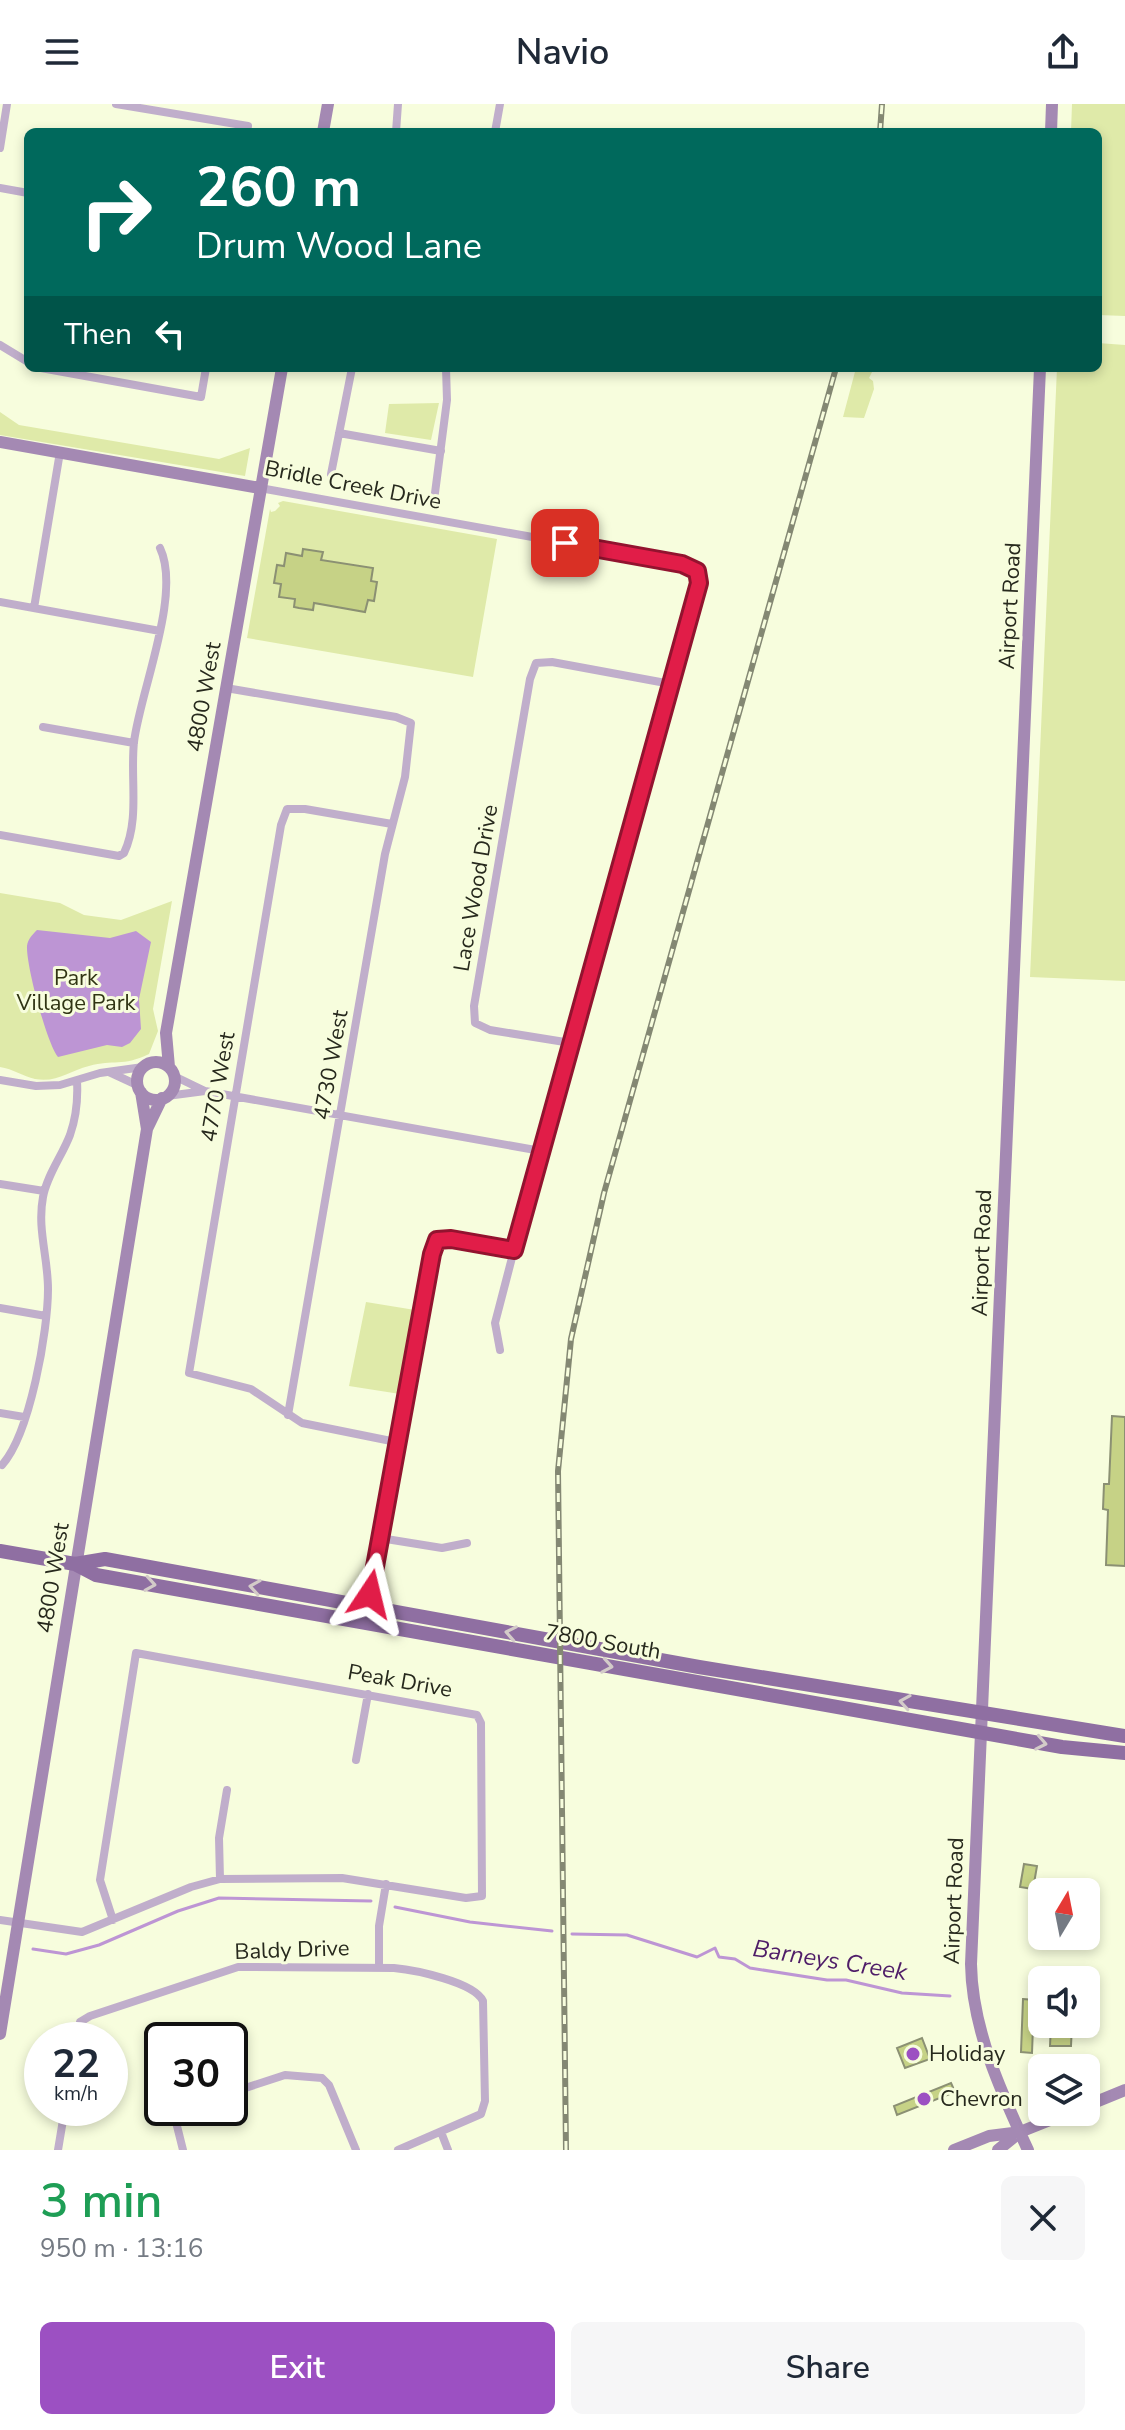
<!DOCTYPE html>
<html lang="en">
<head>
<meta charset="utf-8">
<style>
  :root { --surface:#fff; --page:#f6f6f7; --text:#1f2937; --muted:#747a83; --accent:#9c50c2 }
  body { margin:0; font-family:"Nunito Sans",sans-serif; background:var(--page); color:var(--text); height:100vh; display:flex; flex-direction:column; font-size:30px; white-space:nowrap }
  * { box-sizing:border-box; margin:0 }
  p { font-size:26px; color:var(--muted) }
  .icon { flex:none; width:44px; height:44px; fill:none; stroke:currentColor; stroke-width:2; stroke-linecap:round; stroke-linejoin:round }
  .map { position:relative; height:2046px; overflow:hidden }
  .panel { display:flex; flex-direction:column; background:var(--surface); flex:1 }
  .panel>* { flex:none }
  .top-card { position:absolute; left:24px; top:24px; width:1078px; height:244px; border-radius:12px; box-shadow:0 4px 12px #0003; background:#00695c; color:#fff; overflow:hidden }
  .needle { width:52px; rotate:10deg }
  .tools { position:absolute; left:1028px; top:1774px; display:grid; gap:16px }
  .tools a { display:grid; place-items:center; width:72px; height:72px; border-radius:12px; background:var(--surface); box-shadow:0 4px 12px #0003; font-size:40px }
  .speed { position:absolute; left:24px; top:1918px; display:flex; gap:16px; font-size:40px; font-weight:700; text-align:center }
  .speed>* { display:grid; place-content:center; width:104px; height:104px; border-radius:50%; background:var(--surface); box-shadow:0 4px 12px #0003; line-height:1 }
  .speed small { font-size:20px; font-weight:400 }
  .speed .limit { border:4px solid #111; border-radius:12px; background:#fff; color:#111 }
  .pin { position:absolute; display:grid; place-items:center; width:68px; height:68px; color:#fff; margin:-34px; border-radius:16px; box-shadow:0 4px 12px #0006 }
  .me { position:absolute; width:88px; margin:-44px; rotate:10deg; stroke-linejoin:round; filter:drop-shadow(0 0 6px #0008) }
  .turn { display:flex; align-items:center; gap:28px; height:168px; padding:0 40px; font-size:36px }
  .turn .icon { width:104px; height:104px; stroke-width:2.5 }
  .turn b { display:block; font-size:56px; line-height:68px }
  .then { display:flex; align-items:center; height:76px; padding:0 40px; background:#0003; gap:16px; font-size:30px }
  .round { display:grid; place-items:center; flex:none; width:84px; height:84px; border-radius:12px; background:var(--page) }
  .head { display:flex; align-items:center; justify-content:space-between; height:136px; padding:0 40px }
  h1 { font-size:48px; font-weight:600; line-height:60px; color:#1e9e55 }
  .primary-button { display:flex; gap:16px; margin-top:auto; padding:16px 40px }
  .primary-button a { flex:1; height:92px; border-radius:12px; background:var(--accent); color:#fff; font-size:32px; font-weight:600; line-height:92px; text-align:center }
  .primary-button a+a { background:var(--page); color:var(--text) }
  header { display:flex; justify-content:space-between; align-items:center; height:104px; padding:0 40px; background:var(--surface); font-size:36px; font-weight:600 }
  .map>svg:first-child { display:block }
</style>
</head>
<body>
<header><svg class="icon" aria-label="menu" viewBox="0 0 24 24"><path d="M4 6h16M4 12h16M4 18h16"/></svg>Navio<svg class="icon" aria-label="share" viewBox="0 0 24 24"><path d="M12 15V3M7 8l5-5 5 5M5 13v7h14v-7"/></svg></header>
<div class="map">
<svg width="1125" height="2046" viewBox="0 0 1125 2046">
  <rect width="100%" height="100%" fill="#f7fddd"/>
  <path fill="#dfeaa9" d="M1072 0H1125V212L1098 211V28H1071Z
    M1098 239 1125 241V877L1030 873 1057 264H1098Z
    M856 264H874L869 274 873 277 874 285 864 314 843 313Z
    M439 299 431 336 385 329 389 300Z
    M0 308 19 321 219 355 250 344 245 372 0 331Z
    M283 397 497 435 473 573 247 534 270 405 271 408 275 407 280 402 278 399Z
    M0 789 60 799 84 811 121 816 172 797 153 905 158 927 149 950C122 963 114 955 89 962 69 967 57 979 35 975 23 972 13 965 0 963Z
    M366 1198 415 1206 400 1290 349 1282Z"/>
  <path fill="#bd95d4" d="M37 826 110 834 136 827 151 838 139 895 141 925 130 939 122 943 107 941 58 953C47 940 26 861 27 842 28 835 32 831 37 826Z"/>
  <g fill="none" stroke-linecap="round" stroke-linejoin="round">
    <path stroke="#bd95d4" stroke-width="3" d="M395 1803 470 1818 552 1827
      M572 1830 627 1831 697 1853 715 1844 719 1853 735 1855 750 1864 827 1876H846L902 1889 950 1892
      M33 1845 66 1850 99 1841 178 1807 219 1794 371 1797"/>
  </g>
  <path fill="#c6d286" stroke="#8b9073" stroke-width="2" d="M303 445 323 448 321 456 373 464 371 477 377 478 374 497 368 496 365 508 314 499 313 506 299 504 294 503 295 495 279 493 281 480 274 479 277 461 284 462 286 449 302 452Z
    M1112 1312 1125 1313V1462L1106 1461 1108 1406 1103 1405 1104 1380H1109Z
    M1024 1760 1037 1762 1033 1785 1020 1783Z
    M1023 1895 1034 1896 1032 1949 1021 1948Z
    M1051 1920H1072L1071 1942H1050Z
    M922 1934 930 1955 905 1964 897 1944Z
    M951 1979 955 1988 897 2011 894 2002Z"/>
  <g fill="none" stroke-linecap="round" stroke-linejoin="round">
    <path stroke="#c0aecb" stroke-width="8" d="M116 0 248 22 247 28
      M396 28 398 0
      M495 28 500 0
      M0 44 7 0
      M0 84 28 89
      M0 241 28 258
      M41 264 201 293 206 264
      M339 329 441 347
      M331 370 352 264
      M260 384 682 460 697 467 698 487 514 1146 495 1219 500 1246
      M435 389 447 296 446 264
      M0 498 160 527
      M34 504 60 348
      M226 584 396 613 411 619 405 673 385 750 288 1311
      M43 623 134 639
      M392 720 305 705H287L281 721 189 1269 251 1285 302 1319 396 1338
      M0 731 119 752 124 749C140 716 130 674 134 638 140 588 182 490 160 444
      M571 939 490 926 475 919 474 902 530 575 536 559 552 558 671 580
      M109 968 137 981
      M174 972 205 987 541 1047
      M0 976 36 982 60 981 100 969 143 963
      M167 992 205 987
      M0 1080 44 1087
      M0 1204 46 1212
      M0 1309 24 1313
      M2 1361C30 1330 48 1227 48 1185 48 1153 37 1125 43 1093 47 1071 62 1052 70 1031 76 1014 78 995 77 977
      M380 1434 442 1444 467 1439
      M367 1505 396 1338 437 1136 451 1135 514 1146
      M356 1656 368 1590
      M220 1775 219 1734 227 1686
      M0 1816 82 1828 191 1783 220 1775 342 1774 466 1794 482 1792 481 1619 477 1611 136 1549 100 1776 113 1816
      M379 1863V1822L386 1780
      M76 1936 80 1918 90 1912 238 1863 394 1864C415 1866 474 1878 483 1897L485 1997 481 2010 398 2046
      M230 1989 285 1971 322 1974 329 1981 356 2046
      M441 2028 448 2046
      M58 2046 65 2004
      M183 2046 176 2018 188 2004"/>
    <path stroke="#a489b3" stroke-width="12" d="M323 28 328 0
      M1051 28 1052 0
      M0 338 260 384
      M137 977a19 19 0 1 1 38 0a19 19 0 1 1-38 0Z
      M169 963 166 929 282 264
      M147 1025 162 994
      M0 1930 147 1025 141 988
      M1086 2002 1125 1986
      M954 2046 989 2032 1020 2028 1070 2008
      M998 2046 1020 2028
      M1028 2046C1001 1988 972 1925 971 1860L1040 264"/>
    <path stroke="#8f6fa2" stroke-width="14" d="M0 1447 75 1460 105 1455 699 1563 1125 1632
      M75 1460 96 1471 1062 1643 1125 1649"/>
    <g stroke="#848873" stroke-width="6">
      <path id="rail" d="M880 28 882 0
        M566 2046 558 1367 571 1235 604 1089 836 264"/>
    </g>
    <use href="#rail" stroke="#f7fddd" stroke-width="3" stroke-dasharray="9" stroke-linecap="butt"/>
  </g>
  <defs><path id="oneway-chevron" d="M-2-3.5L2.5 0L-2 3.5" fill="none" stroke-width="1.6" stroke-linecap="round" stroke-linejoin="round" transform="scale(2)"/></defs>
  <g stroke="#d3cbc8">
    <use href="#oneway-chevron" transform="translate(150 1480) rotate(9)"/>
    <use href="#oneway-chevron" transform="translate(255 1483) rotate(-171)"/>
    <use href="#oneway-chevron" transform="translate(511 1529) rotate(-169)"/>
    <use href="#oneway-chevron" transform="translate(607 1562) rotate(10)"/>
    <use href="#oneway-chevron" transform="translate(905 1598) rotate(-171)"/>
    <use href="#oneway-chevron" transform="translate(1041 1639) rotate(11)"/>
  </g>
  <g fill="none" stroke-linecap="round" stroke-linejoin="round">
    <g stroke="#92132f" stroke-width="20">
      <path id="route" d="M370 1490 432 1150 437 1136 451 1135 514 1146 699 479 697 467 682 460 565 439"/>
    </g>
    <use href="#route" stroke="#e11d48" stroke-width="14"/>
  </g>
  <g fill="#9c50c2" stroke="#f7fddd" stroke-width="3">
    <circle cx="913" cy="1950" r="8"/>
    <circle cx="924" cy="1995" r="8"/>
  </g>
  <g text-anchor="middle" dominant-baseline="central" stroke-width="6" stroke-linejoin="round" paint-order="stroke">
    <g font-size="22" fill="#27291d" stroke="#f7fddd">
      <text transform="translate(353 381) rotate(11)">Bridle Creek Drive</text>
      <text transform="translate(1010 502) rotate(-87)">Airport Road</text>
      <text transform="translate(204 593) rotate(-80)">4800 West</text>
      <text transform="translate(476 784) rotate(-80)">Lace Wood Drive</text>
      <text transform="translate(331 961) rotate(-80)">4730 West</text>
      <text transform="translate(218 983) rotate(-80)">4770 West</text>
      <text transform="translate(982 1149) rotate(-88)">Airport Road</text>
      <text transform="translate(53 1474) rotate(-81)">4800 West</text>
      <text transform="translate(603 1538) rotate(10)">7800 South</text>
      <text transform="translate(400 1577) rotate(10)">Peak Drive</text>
      <text transform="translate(954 1797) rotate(-88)">Airport Road</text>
      <text transform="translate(292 1846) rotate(-2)">Baldy Drive</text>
    </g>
    <g font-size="22" fill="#303413" stroke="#f7fddd">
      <text x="76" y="874">Park<tspan x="76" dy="25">Village Park</tspan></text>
    </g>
    <g font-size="22" fill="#27291d" stroke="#f7fddd" text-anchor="start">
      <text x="929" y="1950">Holiday</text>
      <text x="940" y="1995">Chevron</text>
    </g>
    <g font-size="24" font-style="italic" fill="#4f1d68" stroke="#f7fddd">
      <text transform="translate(830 1856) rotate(9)">Barneys Creek</text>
    </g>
  </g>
</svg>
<div class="tools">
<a><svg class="needle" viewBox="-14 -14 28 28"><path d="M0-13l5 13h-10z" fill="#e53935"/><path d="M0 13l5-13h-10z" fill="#747a83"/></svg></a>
<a><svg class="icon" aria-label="sound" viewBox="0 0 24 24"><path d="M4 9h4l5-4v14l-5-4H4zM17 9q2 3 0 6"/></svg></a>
<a><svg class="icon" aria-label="layers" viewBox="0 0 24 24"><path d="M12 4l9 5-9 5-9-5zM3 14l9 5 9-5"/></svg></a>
</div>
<div class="speed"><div>22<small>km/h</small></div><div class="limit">30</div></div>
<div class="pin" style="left:565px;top:439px;background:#d93025"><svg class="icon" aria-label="arrive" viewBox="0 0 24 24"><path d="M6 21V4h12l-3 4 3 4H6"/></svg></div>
<svg class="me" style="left:370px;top:1490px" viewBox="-20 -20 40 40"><path d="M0-17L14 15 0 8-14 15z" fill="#e11d48" stroke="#fff" stroke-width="4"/></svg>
<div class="top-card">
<div class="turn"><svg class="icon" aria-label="right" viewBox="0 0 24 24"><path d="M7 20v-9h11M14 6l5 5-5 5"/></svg><div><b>260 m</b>Drum Wood Lane</div></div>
<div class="then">Then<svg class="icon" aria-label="left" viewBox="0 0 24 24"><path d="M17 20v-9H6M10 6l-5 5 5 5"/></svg></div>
</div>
</div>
<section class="panel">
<div class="head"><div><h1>3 min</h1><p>950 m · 13:16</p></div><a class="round"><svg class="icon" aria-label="close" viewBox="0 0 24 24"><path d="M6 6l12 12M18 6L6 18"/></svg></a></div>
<div class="primary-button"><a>Exit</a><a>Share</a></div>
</section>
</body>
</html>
